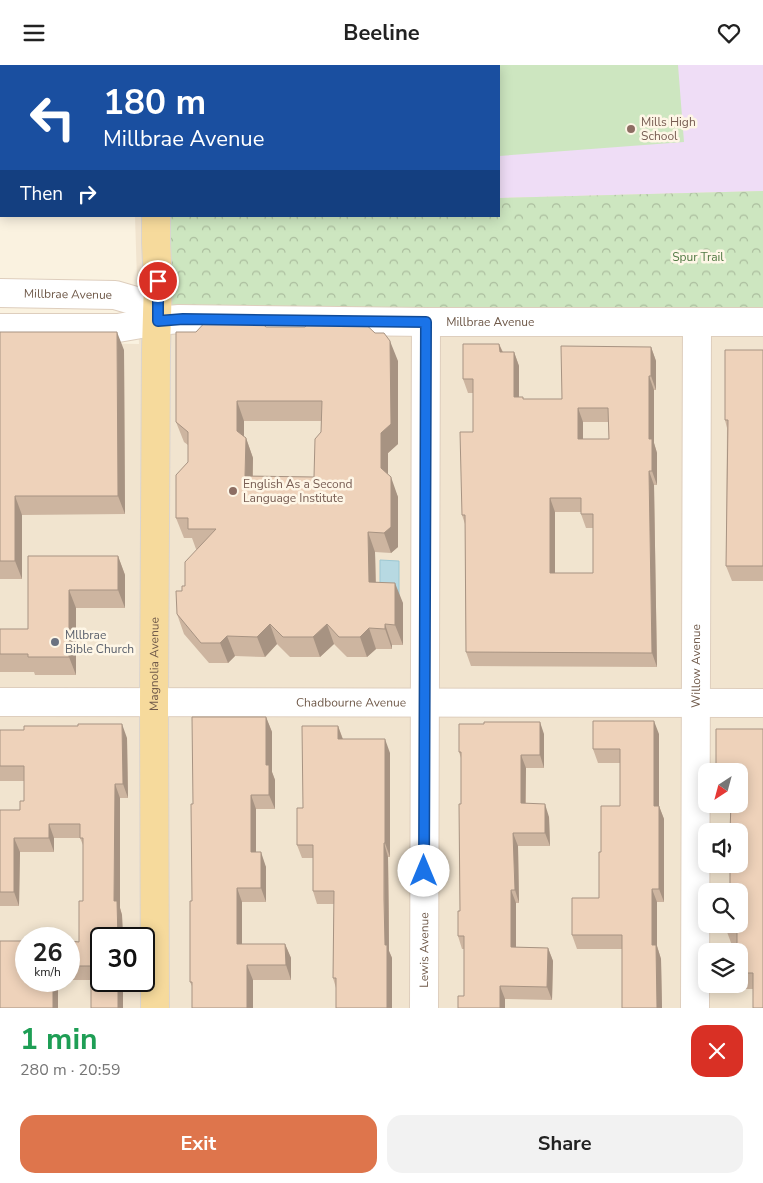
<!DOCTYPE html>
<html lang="en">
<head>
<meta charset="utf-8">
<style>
  :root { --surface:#fff; --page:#f2f2f2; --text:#222; --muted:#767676; --accent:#de754c }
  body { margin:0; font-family:"Nunito Sans",sans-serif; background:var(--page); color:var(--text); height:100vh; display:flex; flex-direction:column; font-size:19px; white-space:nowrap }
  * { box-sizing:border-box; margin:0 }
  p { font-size:16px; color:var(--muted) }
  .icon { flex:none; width:28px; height:28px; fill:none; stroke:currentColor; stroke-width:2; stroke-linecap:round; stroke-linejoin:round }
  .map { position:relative; height:943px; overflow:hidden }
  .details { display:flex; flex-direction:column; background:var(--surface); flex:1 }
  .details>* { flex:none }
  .hud { position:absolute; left:0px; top:0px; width:500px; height:152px; box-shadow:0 2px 12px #0003; background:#1a4fa0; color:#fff; overflow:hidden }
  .needle { width:32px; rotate:216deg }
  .fabs { position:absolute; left:698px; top:698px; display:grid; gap:10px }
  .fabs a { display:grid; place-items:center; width:50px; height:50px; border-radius:10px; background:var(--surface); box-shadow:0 2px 12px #0003; font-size:25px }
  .speed { position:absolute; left:15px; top:862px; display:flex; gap:10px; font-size:25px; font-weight:700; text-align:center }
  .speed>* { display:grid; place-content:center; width:65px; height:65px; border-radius:50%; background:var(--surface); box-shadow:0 2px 12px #0003; line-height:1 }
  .speed small { font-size:12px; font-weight:400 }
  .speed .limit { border:2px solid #111; border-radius:8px; background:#fff; color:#111 }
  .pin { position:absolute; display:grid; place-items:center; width:42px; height:42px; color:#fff; margin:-21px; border:2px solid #fff; border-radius:50%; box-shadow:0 1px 5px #0007 }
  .me { position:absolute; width:55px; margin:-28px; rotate:0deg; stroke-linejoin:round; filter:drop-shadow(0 0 4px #0008) }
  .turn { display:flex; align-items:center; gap:18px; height:105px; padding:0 20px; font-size:22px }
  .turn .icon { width:65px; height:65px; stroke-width:2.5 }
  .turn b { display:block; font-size:35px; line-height:42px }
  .then { display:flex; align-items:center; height:48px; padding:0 20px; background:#0003; gap:10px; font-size:19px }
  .round { display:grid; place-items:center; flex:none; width:52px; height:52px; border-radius:15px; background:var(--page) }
  .headline { display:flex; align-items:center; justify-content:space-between; height:85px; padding:0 20px }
  h1 { font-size:30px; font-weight:700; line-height:38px; color:#1e9e55 }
  .action { display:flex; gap:10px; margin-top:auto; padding:10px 20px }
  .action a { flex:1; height:58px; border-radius:15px; background:var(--accent); color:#fff; font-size:20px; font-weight:700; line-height:58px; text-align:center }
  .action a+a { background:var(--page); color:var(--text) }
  header { display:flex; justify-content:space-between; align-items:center; height:65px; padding:0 20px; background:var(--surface); font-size:22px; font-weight:700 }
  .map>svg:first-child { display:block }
</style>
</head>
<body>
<header><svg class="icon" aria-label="menu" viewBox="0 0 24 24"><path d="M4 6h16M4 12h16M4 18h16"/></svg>Beeline<svg class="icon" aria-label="heart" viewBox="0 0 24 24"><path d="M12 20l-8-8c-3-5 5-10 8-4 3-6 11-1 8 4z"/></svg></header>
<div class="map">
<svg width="763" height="943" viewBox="0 0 763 943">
  <defs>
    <pattern id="park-crowns" width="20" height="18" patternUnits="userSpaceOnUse" patternTransform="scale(1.25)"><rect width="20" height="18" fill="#cde6c0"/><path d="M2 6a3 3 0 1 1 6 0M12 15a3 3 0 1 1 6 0" fill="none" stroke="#abbd9e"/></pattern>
  </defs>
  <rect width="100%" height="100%" fill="#faf2e0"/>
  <path fill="#f1e4cf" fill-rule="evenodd" d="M130 0H763V943H0V276L139 279 135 151H499V1H130ZM706 706H739V739H706ZM706 766H739V799H706ZM706 826H739V859H706ZM26 874H69V916H26ZM101 874H144V916H101ZM706 886H739V919H706Z"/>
  <path fill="#efddf6" d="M274 0H763V126L499 133V1H274Z"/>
  <path fill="url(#park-crowns)" d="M763 126V257L158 256 157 151H499V133Z"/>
  <path fill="#cde6c0" d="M394 0H678L684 77 499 91V1H394Z"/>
  <path fill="#b7d9e2" stroke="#9dc8d3" d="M380 495 399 496V530H380Z"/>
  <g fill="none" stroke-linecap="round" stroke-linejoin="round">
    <g stroke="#decebd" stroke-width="30">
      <g id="minor">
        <path id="s1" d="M0 228 115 230 139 237 158 256"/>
        <path id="s2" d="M0 263H118L158 256 179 254 426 257H763"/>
        <path id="s3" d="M0 637 763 638"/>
        <path id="s4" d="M424 943 426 257"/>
        <path id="s5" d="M695 943 697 257"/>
      </g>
    </g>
    <g stroke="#dad4d0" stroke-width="30">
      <g id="major">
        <path d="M136 0V1"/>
        <path id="s6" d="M155 943 154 637 156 284 158 216 156 178V151"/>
      </g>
    </g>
    <use href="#minor" stroke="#fff" stroke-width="28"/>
    <use href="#major" stroke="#f6da9c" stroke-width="28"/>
  </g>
  <path fill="#cdb5a0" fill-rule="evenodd" d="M0 23H1V126H0Z
    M266 262 398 296V379L388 388V410L398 432V482L391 488 375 487 376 517 403 538V580H392V584H376L367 592H347L334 579 320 592H290L277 579 265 592 235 591 228 598H209L184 569 177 549 182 526 185 521 197 484H196L192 473H184L176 453 188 397V380L184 377 176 357 196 267ZM244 356H321V367L314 412 253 411V393L246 373 244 372Z
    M0 267 124 285 125 449 22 450V514H0Z
    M499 279 503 287H514L519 301V332H523V334H562L651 282 656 296V325H654V378L657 388V420H654L657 602 471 601 466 587 465 459 462 450 473 367V328H468L463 314ZM583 357H608L609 374H583ZM555 447H581V449L586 463H593V508H555Z
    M763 285V516H732L726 501 727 363 725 355Z
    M28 491H118L125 510V543H76V610H35L34 607H0V564H28Z
    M266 652 272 667V707L275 715V744H256V787L266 802V837H242V879H285L291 893V915H253L192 921 190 917 192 836 193 739Z
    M338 661 343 674 390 688V792H388L389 848V886L392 893 336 923 333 913 334 839H317L313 826V793H302L297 780 303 743Z
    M763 664 753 924H743L739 913V886L737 883H733L727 867 739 859 730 744H722L720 739H739Z
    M0 665 127 673 128 733H120V843L122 850 123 874H101V916H123V943L91 915H69V876L79 877 83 836V780L80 773H54V787H20L19 841H0V745H20L24 736V716H0Z
    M544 669V703H526V738L549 752 550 781H518L519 838H516V882L548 883 553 896 552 935 505 934V943H458L464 931V884H462L458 871 460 846 461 739V693L459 687Z
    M659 669V741L664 754V837H657V881L661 894 662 943H622V884H577L572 870 599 833 601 787 620 741V698H598L593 684Z"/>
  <path fill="#a79382" d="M0 0H29L27 1H1V19L0 20Z
    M117 267 124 285 125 449 118 431Z
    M390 276 398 296V379L388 388V423L381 403V368Z
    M499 279 505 293 500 287Z
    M651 282 656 296V325L651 311Z
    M514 287 519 301V346L514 332Z
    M649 311 654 325V378L657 388V420L652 406 649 374Z
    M237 336 244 356V386L237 366Z
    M578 343 583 357V388L578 374Z
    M246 373 253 393 252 431 245 411Z
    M649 406 654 420 657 602 652 588Z
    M391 412 398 432V482L391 488 384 468Z
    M15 431 22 450V514L15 496Z
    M550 433 555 447V521L550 508Z
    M368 467 375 487 376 537 369 517Z
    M118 491 125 510V543L118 525Z
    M395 518 403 538V580L395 560Z
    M69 525 76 543V610L69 592Z
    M270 559 277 579 265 592 257 572Z
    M327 559 334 579 320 592 313 572Z
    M385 559 392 580V584L385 564Z
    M369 563 376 584 367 592 360 572Z
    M227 571 235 591 228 598 220 578Z
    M266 652 272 667V707L275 715V744L269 730 266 700Z
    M654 656 659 669V754L654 741Z
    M540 657 544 669V703L540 690Z
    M122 659 127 673 128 733 123 719Z
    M338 661 343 675 338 674Z
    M385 674 390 688V792L385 778Z
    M521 690 526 703 525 751 521 738Z
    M115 719 120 733V843L122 850 123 874H118L114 836Z
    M251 730 256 744V802L251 787Z
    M545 739 549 752 550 781 545 768Z
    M659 741 664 754V837L659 824Z
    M49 759 54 773V787L49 773Z
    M513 768 518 781 519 838 515 825Z
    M14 773 20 787 19 841 14 827Z
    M384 778 388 792 389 886 392 893V943H387L385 880Z
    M261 787 266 802V837L261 823Z
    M237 823 242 837V893L237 879Z
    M652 824 657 837V881L661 894 662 943H657L652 880Z
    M511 825 516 838V895L511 882Z
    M285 879 291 893V915L286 900Z
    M548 883 553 896 552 935 547 922Z
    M247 900 253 915V943H247Z
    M53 916H58V943H53Z
    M118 916H123V943H118Z
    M500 921 505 934V943H500Z"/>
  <path fill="#eed2ba" stroke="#a79382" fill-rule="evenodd" d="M26 0H85L86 1H26Z
    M173 0H253V1H173Z
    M0 23H1V111H0Z
    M208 254H257L266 262H305L312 254H360L375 268H384L390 276 391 359 381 368V403L391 412V462L384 468 368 467 369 517 395 518V560L385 559V564L369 563 360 572H339L327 559 313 572H283L270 559 257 572 227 571 220 578H201L177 549 176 526H182V521H185V497L216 464H188V453H176V410L188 397V367L176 357V267H196ZM237 336H322L321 367 315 374 314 412 245 411 246 373 237 366Z
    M0 267H117L118 431H15V496H0Z
    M463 279H499L500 287H514V332H523V334H562L561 281 651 282V311H649V374H652V406H649L652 588 466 587 465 450H462L460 367H473V314H463ZM578 343H608L609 374H578ZM550 433H581V449H593V508H550Z
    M725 285H763V501H726L728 355H725Z
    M28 491H118V525H69V592H28V589H0V564H28Z
    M192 652H266V700H269V730H251V787H261V823H237V879H285L286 900H247V943H192V917H190V836H192L191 739H193Z
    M593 656H654V741H659V824H652V880H656L657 943H622V870H572V833H599V787H601V741H620V684H593Z
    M484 657H540V690H521V738L545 739V768H513L515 825H511V882L548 883 547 922 500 921V943H458V931H464V871H458V846H460L459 739H461V687H459V659H484Z
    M78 659H122L123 719H115L114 836H117L118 874H101V916H118V943H91V901H69V876L79 877V836H83V773H80V759H49V773H14V827H0V745H20V736H24V701H0V665H24V661H78Z
    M302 661H338V674H385V778H384V834L385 880H387V943H336V913H333L334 826H313V780H297V743H303Z
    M716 664H763V943H753V908H739V886H737V867H727V859H739V826H730V799H739V766H730L731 739H739V706H716Z
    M0 876H26V916H53V943H0Z"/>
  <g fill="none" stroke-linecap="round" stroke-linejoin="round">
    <g stroke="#114b97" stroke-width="12">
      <path id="route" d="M158 216V256L183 254 426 257 424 806"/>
    </g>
    <use href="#route" stroke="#1a73e8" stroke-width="9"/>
  </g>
  <g fill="#8d6e63" stroke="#fef6e6" stroke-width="2">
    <circle cx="631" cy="64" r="5"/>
    <circle cx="233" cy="426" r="5"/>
  </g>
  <circle fill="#6b7280" stroke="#fef6e6" stroke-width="2" cx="55" cy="577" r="5"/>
  <g text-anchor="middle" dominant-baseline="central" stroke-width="5" stroke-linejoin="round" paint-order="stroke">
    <g font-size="12" fill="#785e54" stroke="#fef6e6" text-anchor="start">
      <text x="641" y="57">Mills High<tspan x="641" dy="14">School</tspan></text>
      <text x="243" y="419">English As a Second<tspan x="243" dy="14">Language Institute</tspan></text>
    </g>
    <g font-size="12" fill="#527a45" stroke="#fef6e6">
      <text x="698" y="192">Spur Trail</text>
    </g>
    <g font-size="12" fill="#6f5949" stroke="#fef6e6">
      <text stroke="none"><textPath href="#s1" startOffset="68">Millbrae Avenue</textPath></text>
      <text stroke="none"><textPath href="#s2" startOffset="491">Millbrae Avenue</textPath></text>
      <text stroke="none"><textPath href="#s6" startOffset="344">Magnolia Avenue</textPath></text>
      <text stroke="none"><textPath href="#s5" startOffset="342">Willow Avenue</textPath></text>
      <text stroke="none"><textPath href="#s3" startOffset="351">Chadbourne Avenue</textPath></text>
      <text stroke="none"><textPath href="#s4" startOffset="58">Lewis Avenue</textPath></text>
    </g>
    <g font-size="12" fill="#5b616d" stroke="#fef6e6" text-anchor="start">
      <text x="65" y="570">Mllbrae<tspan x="65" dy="14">Bible Church</tspan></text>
    </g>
  </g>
</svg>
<div class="fabs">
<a><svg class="needle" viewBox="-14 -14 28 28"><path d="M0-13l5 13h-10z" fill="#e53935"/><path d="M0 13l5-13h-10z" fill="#767676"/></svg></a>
<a><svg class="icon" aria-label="sound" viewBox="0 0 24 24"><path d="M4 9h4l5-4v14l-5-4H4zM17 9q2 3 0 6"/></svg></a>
<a><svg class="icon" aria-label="search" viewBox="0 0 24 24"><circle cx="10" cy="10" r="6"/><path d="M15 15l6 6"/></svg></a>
<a><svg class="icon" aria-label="layers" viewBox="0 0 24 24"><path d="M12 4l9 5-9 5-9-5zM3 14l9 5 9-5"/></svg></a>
</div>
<div class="speed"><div>26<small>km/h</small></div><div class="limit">30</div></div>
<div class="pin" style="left:158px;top:216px;background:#d93025"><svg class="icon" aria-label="arrive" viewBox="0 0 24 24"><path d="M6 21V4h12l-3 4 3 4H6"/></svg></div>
<svg class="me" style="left:424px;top:806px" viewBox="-20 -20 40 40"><circle r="19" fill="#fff"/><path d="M0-13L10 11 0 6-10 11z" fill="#1a73e8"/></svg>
<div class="hud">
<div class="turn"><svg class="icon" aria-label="left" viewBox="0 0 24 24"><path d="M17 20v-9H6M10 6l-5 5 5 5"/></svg><div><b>180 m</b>Millbrae Avenue</div></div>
<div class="then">Then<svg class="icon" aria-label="right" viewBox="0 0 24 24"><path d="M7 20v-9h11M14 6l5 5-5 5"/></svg></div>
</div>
</div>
<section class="details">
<div class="headline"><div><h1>1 min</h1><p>280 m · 20:59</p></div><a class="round" style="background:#d93025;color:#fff"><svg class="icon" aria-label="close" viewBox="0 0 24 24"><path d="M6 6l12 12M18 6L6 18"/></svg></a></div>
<div class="action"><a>Exit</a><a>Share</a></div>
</section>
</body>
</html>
